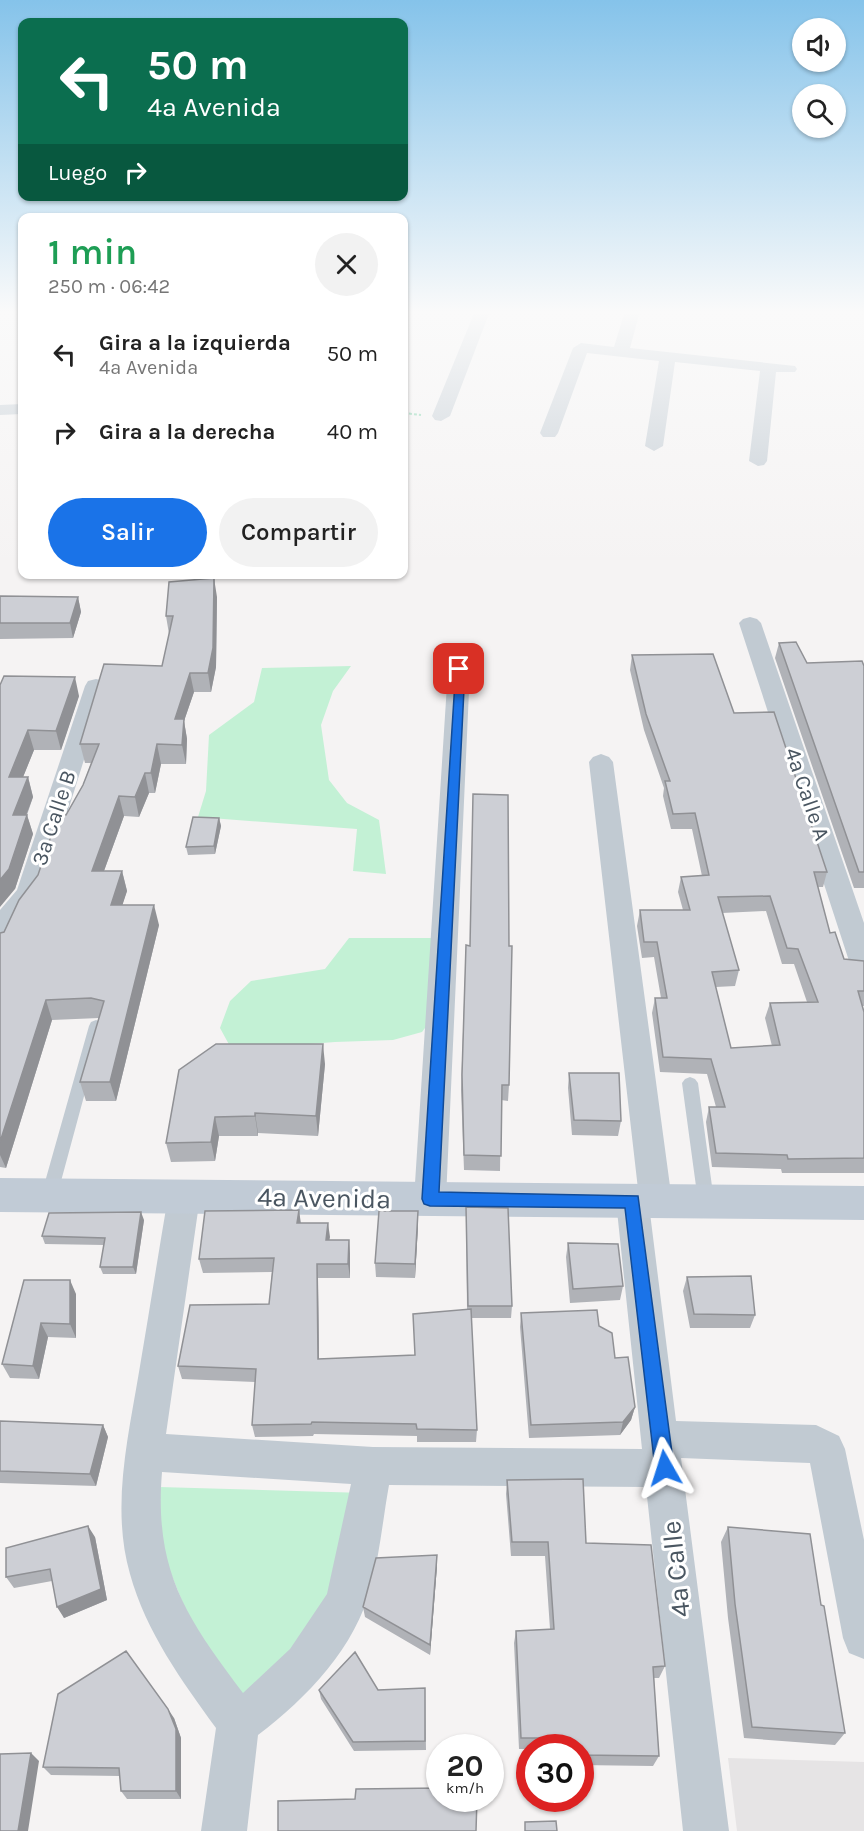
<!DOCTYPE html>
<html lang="es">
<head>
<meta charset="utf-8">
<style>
  :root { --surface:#fff; --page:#f2f2f2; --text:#222; --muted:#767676; --accent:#1a73e8 }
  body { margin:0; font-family:Karla,sans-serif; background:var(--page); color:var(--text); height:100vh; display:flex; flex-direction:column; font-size:22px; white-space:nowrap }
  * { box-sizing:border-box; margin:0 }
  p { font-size:20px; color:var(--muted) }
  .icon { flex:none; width:33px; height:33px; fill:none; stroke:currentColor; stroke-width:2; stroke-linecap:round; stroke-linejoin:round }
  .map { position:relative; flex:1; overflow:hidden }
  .drawer { position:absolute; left:18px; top:213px; width:390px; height:366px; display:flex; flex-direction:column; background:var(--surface); border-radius:12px; box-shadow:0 2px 4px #0004 }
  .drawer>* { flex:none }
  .hud { position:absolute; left:18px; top:18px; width:390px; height:183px; border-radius:12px; box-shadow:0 2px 4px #0004; background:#0b6e4f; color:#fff; overflow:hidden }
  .fabs { position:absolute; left:792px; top:18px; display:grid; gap:12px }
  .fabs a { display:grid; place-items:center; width:54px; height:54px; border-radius:50%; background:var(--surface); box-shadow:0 2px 4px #0004; font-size:30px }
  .speed { position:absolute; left:426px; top:1734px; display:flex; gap:12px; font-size:30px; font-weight:700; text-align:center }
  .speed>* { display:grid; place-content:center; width:78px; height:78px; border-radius:50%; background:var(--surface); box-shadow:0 2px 4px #0004; line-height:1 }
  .speed small { font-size:15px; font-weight:400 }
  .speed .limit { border:9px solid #d22; background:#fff; color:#111 }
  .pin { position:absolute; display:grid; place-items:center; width:51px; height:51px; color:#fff; margin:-26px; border-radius:12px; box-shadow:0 3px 9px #0006 }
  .me { position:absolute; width:66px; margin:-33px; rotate:354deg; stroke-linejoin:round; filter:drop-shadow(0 0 4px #0008) }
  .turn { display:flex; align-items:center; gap:21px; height:126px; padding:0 30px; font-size:27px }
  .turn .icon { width:78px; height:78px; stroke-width:2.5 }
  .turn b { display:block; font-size:42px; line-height:51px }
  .then { display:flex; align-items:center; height:57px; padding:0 30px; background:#0003; gap:12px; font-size:22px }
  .round { display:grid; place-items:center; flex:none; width:63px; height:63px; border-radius:32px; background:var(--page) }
  .headline { display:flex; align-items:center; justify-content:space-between; height:102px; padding:0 30px }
  h1 { font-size:36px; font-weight:600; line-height:45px; color:#1e9e55 }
  .cta { display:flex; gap:12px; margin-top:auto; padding:12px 30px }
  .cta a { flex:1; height:69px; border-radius:36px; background:var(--accent); color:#fff; font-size:24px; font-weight:600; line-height:69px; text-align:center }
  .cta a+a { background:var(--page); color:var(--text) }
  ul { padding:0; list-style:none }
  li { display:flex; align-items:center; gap:18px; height:78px; padding:0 30px }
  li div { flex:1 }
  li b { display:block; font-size:22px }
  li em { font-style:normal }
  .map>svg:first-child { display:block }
</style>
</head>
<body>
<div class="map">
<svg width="864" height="1831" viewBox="0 0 864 1831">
  <rect width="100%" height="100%" fill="#f5f3f3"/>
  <path fill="#e6e4e5" d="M728 1758 864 1762V1831H737Z"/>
  <path fill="#c3f1d5" d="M351 666 333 691 321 725 329 780 347 803 379 820 386 874 353 871 357 829 198 817 206 791 209 735 254 702 262 668Z
    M349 938H435L428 1024 422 1032 393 1040 335 1042 232 1050 220 1028 230 1001 251 981 325 969Z
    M159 1487 365 1493 353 1586 237 1736 156 1537Z"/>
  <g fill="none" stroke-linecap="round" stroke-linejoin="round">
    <path stroke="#7ad0a6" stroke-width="2" stroke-dasharray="3 2" stroke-linecap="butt" d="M404 413 421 415"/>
    <path fill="#c1cad2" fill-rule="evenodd" d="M96 1020 101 1022 103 1026 57 1196 55 1201 49 1203 43 1201 41 1196 89 1026 91 1022Z
      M690 1077 695 1079 698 1083 714 1201 712 1206 706 1208 700 1206 698 1201 682 1083 685 1079Z"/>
    <path fill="#c1cad2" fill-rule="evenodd" d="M475 311H490L450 416 441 421 435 420 432 416Z
      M625 311H640L630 348 795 366 797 369 795 372H776L767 461 764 465 758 466 749 461 760 371 675 362 663 446 654 451 645 446 659 361 587 353 558 433 555 437H543L540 433 573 348 581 343 614 347Z
      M22 404V414L0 415V405Z
      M750 617 757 619 761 623 864 923V974L854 971 850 964 739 623 743 619Z
      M459 662 467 664 470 669 446 1199 442 1209 430 1213 418 1209 414 1199 448 669 451 664Z
      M96 679 104 681 107 686 42 894 23 918 10 949 0 952V910L17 890 85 686 88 681Z
      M601 754 609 757 613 762 672 1201 668 1211 656 1215 650 1213 676 1421 816 1425 839 1436 845 1449 864 1540V1659L849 1653 843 1638 810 1463 681 1458 729 1831H683L646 1487 389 1485C383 1518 380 1553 371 1586 356 1647 307 1698 258 1735L247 1831H201L216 1728C182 1681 146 1632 130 1574 111 1508 128 1438 139 1372 149 1314 158 1255 168 1197L172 1187 184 1183 196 1187 200 1197 166 1434 373 1447 642 1449 616 1201 620 1191 632 1187 638 1189 589 762 593 757ZM162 1472 351 1484 327 1594 290 1649 243 1693C186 1617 154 1571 162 1472Z"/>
    <path fill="#c1cbd6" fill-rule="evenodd" d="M0 1178 864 1186V1220L0 1212Z"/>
  </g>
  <path fill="#b0b2b7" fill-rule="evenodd" d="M0 596 78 597 81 612 73 638 0 639Z
    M217 597 216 667 211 692H194L184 721 187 739 186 764H161L155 793H149L139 817 124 816 104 871H122L127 891 122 905 159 925 116 1101H86L80 1082 99 1018 52 1020 6 1168 0 1167V933L4 932 38 875 66 815 83 785 91 763H85L80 744 162 666 169 634 166 616Z
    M779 643 807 663 864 666V888H854L775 658Z
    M632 655 734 713 827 872 823 887H818L830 933 844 959 864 961V1006H862L864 1012V1173H782L781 1169 712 1167 706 1122 709 1107H716L707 1074 660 1072 652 1013 655 998H661L654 957 642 958 637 926 640 910H683L678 892 681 877 702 876 692 829H671L663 796 664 788 644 730 630 670ZM766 911 782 964H794L807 1002 770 1003 765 1018 772 1046 731 1048 716 987 735 986 739 970 722 913Z
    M0 685 79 696 61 750H34L23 777H28L33 797 27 815 33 834 15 889Z
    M219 818 221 826 215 854 188 855 186 847Z
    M466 945 509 1085 508 1101 501 1100 500 1171 464 1170 461 1090Z
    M325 1064 318 1136 258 1133V1136H219L215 1161 171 1162 166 1143 179 1070Z
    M569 1073 621 1121 618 1136 572 1135 568 1088Z
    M466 1207 512 1306 511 1318H471L477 1430 476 1442H417V1436L314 1434 313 1436 255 1437 252 1425 255 1382 182 1379 178 1366 269 1304 272 1272 203 1273 199 1259 299 1210 300 1223H328L329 1240H349L350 1254V1278H318L319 1359 414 1355 467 1310Z
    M144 1220 136 1274H103L100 1267 104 1245 45 1244 42 1236Z
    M418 1226 415 1278 376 1277 375 1263Z
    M568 1243 623 1286 620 1300 570 1303 566 1257Z
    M687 1277 755 1315 750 1328H690L683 1291Z
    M24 1280 76 1294V1338L48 1337 39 1379 10 1378 2 1364Z
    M521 1313 599 1326 615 1358 635 1407 631 1420 620 1435 529 1438 520 1327Z
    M0 1421 103 1425 108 1437 96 1486 0 1483Z
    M507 1480 586 1543 665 1666 659 1678H654L659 1756 653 1766 580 1765V1748H530V1749H519L514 1643 516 1631 550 1629 545 1556H511L506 1494Z
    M728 1527 821 1605 845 1733 835 1745 744 1738 728 1618 721 1542Z
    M95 1537 107 1600 64 1618 52 1581 14 1588 6 1577Z
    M437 1555V1566L430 1655 365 1617 363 1607Z
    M425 1688 426 1750 354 1751 321 1699 319 1690H378Z
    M174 1718 181 1738V1799H127L121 1791 120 1776 51 1775 43 1767Z"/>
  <path fill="#909195" d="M214 578 217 597 216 667 211 692 208 673Z
    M78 597 81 612 73 638 70 623Z
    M190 673 194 692 184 721 187 739 186 764 182 745 175 719Z
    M75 677 79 696 61 750 56 731Z
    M28 730 34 750 15 797 9 777Z
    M157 744 161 764 155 793 151 773Z
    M145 773 149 793 139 817 135 797Z
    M28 777 33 797 19 834 13 815Z
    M119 796 124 816 97 890 92 871Z
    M27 815 33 834 15 889 0 907V880Z
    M219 818 221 826 215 854 214 846Z
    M122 871 127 891 116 925 111 905Z
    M154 905 159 925 116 1101 110 1082Z
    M46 1000 52 1020 6 1168 0 1155V1142Z
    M323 1044 325 1064 318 1136 316 1116Z
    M255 1113 258 1133V1136L255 1116Z
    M215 1117 219 1136 215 1161 211 1142Z
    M299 1210 301 1224 297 1223Z
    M418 1211V1226L415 1278V1264Z
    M141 1212 144 1220 136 1274 133 1267Z
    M328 1223 330 1237 327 1254 326 1240Z
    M349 1240 350 1254V1278L348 1264Z
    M317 1264 318 1278 319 1372 318 1359Z
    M70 1280 76 1294V1338L70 1324Z
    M41 1323 48 1337 39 1379 33 1366Z
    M635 1407 631 1420 620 1435 623 1422Z
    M103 1425 108 1437 96 1486 90 1474Z
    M88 1526 95 1537 107 1600 64 1618 57 1607Z
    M437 1555V1566L430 1655V1645Z
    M168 1709 174 1718 181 1738V1799L176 1791Z
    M31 1753 39 1761 28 1831H18Z"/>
  <path fill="#cdcfd5" stroke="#909195" stroke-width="1.5" fill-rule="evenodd" d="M214 578 213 648 208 673H190L175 719H184L182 745 157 744 151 773H145L135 797 119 796 92 871H122L111 905H154L110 1082H80L104 1001 91 998 46 1000 0 1142V933L4 932 19 900 38 875 58 815H66L83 785 99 744H80L104 664 162 666 173 616H166L169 582Z
    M0 596 78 597 70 623H0Z
    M796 642 807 663 862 661 864 666V872H859L779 643Z
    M713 654 734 713 774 712 827 872H814L830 933 835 932 844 959 864 961V991H858L864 1012V1158L788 1159 787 1155 716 1153 709 1107H725L711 1059 663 1057 655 998H667L657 942H644L640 910H690L681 877 709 875 695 813 673 814 665 781H670L646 714 632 655ZM770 896 787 948 798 949 818 1002 770 1003 780 1045 731 1048 712 972 739 970 718 897Z
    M4 676 75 677 56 731 28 730 9 777H28L13 815H27L9 869 0 880V685Z
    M473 794 508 795 509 946H512L509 1085H502L501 1156 464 1155 462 1075 466 945 470 946Z
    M193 817 219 818 214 846 186 847Z
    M216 1044H323L316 1116 255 1113V1116L215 1117 211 1142 166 1143 179 1070Z
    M569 1073H619L621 1121 574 1120Z
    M466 1207 508 1208 512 1306H468Z
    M299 1210 297 1223H328L326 1240H349L348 1264H317L318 1359 415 1355 413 1314 471 1309 477 1430 417 1429 416 1424 312 1422 311 1424 252 1425 256 1369 178 1366 190 1305 269 1304 274 1258 199 1259 205 1211Z
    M379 1211H418L415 1264 375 1263Z
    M141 1212 133 1267H100L105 1238 42 1236 49 1213Z
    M568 1243 618 1244 623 1286 573 1289Z
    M751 1276 755 1315 694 1314 687 1277Z
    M24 1280H70V1324L41 1323 33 1366 2 1364Z
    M597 1310 599 1326 612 1333 615 1358 628 1357 635 1407 623 1422 531 1425 521 1313Z
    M0 1421 103 1425 90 1474 0 1471Z
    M583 1479 586 1543 651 1545 665 1666 653 1667 659 1756 580 1755V1748H544V1738H521L516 1631 554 1629 548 1542H512L507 1480Z
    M88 1526 101 1589 57 1607 50 1569 6 1577V1548Z
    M728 1527 810 1534 821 1605 824 1606 845 1733 752 1727 735 1604Z
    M437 1555 430 1645 363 1607 376 1558Z
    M126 1651 168 1709 176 1729V1791H121L119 1768 43 1767 58 1694Z
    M355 1652 378 1690 425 1688V1741L353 1742 319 1690Z
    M31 1753 18 1831H0V1754Z
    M440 1788V1798H477L476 1831H278V1801L355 1799 356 1789Z
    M556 1821 557 1831H525V1822Z"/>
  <linearGradient id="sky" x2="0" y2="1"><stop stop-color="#85c3ea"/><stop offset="0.55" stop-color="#fafafa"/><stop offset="1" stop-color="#fafafa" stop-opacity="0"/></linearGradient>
  <rect width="864" height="568" fill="url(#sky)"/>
  <path fill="#1a73e8" stroke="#114b97" stroke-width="1.5" d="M456 666 465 669 439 1192 638 1196 674 1468 671 1475 665 1477 658 1475 655 1468 625 1208 430 1206 424 1204 422 1199Z"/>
  <g text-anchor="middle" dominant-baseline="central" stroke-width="6" stroke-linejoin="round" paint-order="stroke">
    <g font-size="22" fill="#4a5661" stroke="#fff">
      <text transform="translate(807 794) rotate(71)">4a Calle A</text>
      <text transform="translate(54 818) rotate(-72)">3a Calle B</text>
    </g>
    <g font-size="27" fill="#4a5661" stroke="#fff">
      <text transform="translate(324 1198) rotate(1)">4a Avenida</text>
      <text transform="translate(676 1569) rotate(-96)">4a Calle</text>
    </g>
  </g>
</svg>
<div class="fabs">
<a><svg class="icon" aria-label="sound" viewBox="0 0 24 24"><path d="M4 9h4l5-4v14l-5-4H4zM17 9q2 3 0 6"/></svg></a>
<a><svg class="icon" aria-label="search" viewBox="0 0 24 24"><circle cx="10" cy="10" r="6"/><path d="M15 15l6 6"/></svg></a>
</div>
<div class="speed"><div>20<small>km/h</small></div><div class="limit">30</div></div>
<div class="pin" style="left:459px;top:669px;background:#d93025"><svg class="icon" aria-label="arrive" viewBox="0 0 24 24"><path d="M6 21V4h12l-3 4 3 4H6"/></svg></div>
<svg class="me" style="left:665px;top:1468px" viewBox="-20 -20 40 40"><path d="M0-17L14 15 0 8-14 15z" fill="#1a73e8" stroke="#fff" stroke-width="4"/></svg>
<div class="hud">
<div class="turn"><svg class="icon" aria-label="left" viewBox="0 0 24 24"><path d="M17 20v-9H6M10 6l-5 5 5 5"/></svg><div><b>50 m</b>4a Avenida</div></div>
<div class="then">Luego<svg class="icon" aria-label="right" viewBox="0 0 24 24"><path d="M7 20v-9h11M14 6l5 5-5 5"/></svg></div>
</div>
<section class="drawer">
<div class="headline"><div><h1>1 min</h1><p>250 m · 06:42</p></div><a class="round"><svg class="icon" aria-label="close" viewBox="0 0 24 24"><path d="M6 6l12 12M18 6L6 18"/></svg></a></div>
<ul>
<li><svg class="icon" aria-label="left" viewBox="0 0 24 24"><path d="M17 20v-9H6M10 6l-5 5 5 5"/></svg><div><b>Gira a la izquierda</b><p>4a Avenida</p></div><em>50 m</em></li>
<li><svg class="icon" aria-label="right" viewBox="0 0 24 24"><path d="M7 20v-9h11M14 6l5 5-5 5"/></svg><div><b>Gira a la derecha</b></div><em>40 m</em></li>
</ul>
<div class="cta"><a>Salir</a><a>Compartir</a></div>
</section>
</div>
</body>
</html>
